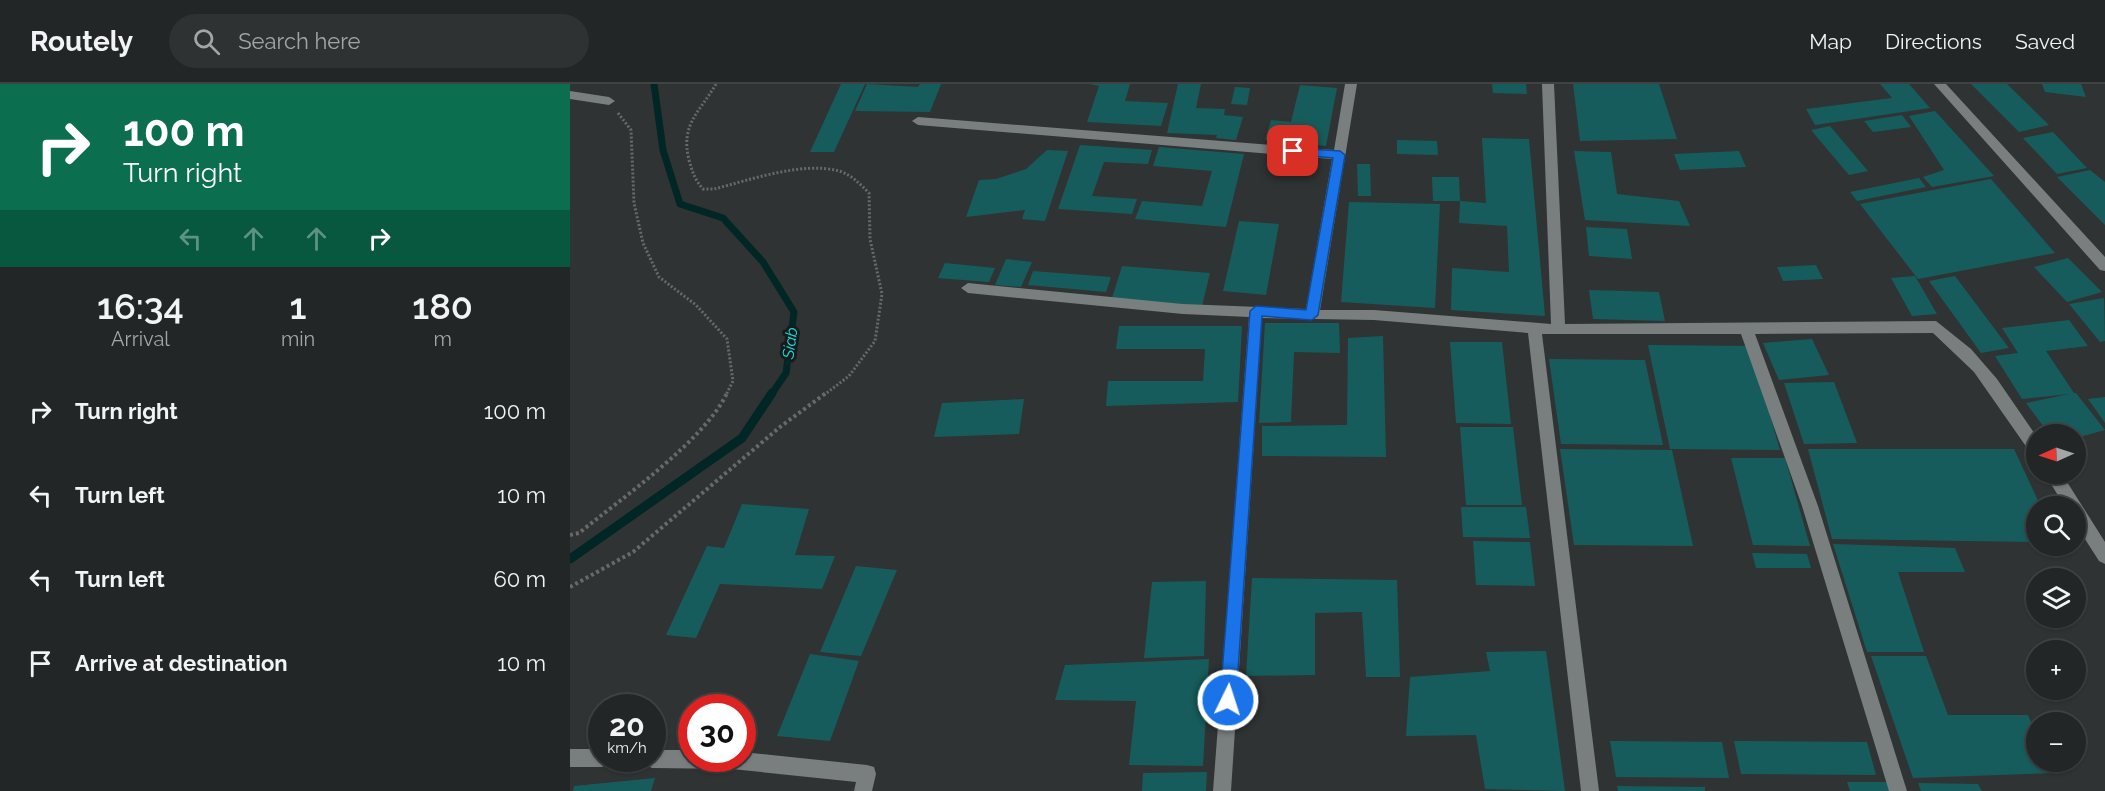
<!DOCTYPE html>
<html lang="en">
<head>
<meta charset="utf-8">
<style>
  :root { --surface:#232626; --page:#2f3232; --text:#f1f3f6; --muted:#a3a5a7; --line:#404343 }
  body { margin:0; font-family:Raleway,sans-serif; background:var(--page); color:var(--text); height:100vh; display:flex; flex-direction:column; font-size:22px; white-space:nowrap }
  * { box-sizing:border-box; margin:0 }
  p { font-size:20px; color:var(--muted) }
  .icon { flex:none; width:33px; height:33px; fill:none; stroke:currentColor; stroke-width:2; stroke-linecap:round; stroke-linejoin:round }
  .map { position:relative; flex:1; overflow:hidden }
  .sheet { display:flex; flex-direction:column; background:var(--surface); width:570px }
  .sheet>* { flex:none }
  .top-card { background:#0b6e4f; color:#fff; overflow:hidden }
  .needle { width:39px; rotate:267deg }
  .controls { position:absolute; left:1456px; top:340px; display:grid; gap:12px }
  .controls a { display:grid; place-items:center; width:60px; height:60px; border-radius:50%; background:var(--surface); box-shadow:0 2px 4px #0004,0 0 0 2px var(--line); font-size:30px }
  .speed { position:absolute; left:18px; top:610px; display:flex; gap:12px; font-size:30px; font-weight:700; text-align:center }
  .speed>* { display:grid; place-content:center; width:78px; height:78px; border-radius:50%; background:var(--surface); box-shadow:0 2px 4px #0004,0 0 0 2px var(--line); line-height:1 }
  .speed small { font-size:15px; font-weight:400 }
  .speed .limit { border:9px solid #d22; background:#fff; color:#111 }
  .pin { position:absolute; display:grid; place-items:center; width:51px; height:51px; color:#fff; margin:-26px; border-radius:12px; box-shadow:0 3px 9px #0006 }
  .me { position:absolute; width:66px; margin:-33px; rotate:4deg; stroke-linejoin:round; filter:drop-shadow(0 0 4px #0008) }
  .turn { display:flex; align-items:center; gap:21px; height:126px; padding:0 24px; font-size:27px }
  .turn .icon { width:78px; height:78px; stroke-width:2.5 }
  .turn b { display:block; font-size:42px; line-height:51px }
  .lanes { display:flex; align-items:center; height:57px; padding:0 24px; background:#0003; justify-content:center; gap:30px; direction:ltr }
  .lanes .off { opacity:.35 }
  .eta { display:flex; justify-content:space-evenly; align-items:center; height:102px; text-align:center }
  .eta b { font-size:36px; font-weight:600; line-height:42px }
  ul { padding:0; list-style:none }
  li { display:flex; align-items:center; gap:18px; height:84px; padding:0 24px }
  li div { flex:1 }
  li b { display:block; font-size:22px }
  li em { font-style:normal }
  header { display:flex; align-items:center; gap:36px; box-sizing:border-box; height:84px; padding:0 30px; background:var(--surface); border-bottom:2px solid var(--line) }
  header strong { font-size:28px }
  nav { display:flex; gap:33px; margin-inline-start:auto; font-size:21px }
  .search { width:420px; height:54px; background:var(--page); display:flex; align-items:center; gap:15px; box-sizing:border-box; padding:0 21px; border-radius:33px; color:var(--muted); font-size:22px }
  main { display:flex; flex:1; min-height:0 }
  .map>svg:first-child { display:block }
</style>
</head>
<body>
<header>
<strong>Routely</strong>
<div class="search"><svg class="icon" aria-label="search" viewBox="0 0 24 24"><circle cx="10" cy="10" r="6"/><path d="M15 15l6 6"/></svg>Search here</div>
<nav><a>Map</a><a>Directions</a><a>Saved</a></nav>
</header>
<main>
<section class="sheet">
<div class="top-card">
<div class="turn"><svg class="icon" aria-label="right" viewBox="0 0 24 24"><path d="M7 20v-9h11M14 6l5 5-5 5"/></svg><div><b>100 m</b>Turn right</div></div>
<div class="lanes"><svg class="icon off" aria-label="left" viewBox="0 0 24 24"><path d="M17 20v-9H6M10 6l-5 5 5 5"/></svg><svg class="icon off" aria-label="ahead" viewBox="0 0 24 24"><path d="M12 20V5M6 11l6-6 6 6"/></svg><svg class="icon off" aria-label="ahead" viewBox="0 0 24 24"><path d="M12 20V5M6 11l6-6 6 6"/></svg><svg class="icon" aria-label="right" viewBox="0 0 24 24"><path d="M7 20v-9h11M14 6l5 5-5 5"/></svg></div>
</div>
<div class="eta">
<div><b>16:34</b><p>Arrival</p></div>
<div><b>1</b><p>min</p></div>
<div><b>180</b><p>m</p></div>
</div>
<ul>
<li><svg class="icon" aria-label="right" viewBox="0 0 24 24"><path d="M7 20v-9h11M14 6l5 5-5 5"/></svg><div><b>Turn right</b></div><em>100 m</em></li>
<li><svg class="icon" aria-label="left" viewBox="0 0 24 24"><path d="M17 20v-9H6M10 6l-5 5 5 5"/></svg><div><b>Turn left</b></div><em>10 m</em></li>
<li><svg class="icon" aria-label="left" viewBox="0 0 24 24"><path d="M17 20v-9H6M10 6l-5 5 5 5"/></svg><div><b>Turn left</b></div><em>60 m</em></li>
<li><svg class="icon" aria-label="arrive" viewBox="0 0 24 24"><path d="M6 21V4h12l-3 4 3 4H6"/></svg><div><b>Arrive at destination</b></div><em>10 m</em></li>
</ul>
</section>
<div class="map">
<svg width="1535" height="707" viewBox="0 0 1535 707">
  <rect width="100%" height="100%" fill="#2f3333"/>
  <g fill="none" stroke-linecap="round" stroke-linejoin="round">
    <path stroke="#002626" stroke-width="7" d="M84 0 93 66 110 120 153 134 193 178 224 228 216 289 201 311"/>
    <path stroke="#002626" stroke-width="9" d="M0 475 172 354 202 309"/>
  </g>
  <path fill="#175c5c" d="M271 0H295L264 68H240Z
    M297 0 348 3 350 0H371L360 28 285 27Z
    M520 0H560L555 17 598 19 591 42 517 38 529 2Z
    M608 0H631L626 24 655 25 654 31 673 33 666 56 646 54 647 51 597 49Z
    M922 0H956L957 10 923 9Z
    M1003 0H1089L1107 55 1010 57Z
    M1310 0H1339L1360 24 1245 41 1236 25 1322 14Z
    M1401 0H1437L1479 41 1449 48Z
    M1472 0H1511L1516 13 1475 8Z
    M730 1 767 4 756 62 695 56 701 36 721 38Z
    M665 3 680 4 677 21 661 20Z
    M1365 27 1424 92 1362 103 1353 93 1374 86 1339 32Z
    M1332 31 1341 43 1303 48 1294 37Z
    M1260 42 1298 87 1279 91 1241 46Z
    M1483 48 1517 84 1487 90 1453 54Z
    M912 54 959 55 975 232 881 226 882 184 939 188 937 142 889 139 890 117 916 119Z
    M827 56 867 57 868 71 827 70Z
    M510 61 582 66 578 80 534 78 522 112 567 115 562 130 488 125Z
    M589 63 674 70 656 143 565 135 572 117 632 122 642 87 583 82Z
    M477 66 498 67 475 137 452 135 455 126 396 133 409 96 426 95 456 85Z
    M1004 67 1041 68 1047 110 1109 117 1120 142 1015 136Z
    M1169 67 1176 83 1110 86 1104 70Z
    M787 80H800L801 112H788Z
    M1520 86 1535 98V141L1487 93Z
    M862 93H889L890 117H863Z
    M1349 94 1356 103 1287 117 1280 108Z
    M1421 95 1485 169 1348 195 1290 120Z
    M779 118 870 120 865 224 771 218Z
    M669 137 709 140 696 211 653 207Z
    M1016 143 1057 145 1062 175 1019 172Z
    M1498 174 1532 208 1497 218 1464 183Z
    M436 175 462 178 451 203 425 201Z
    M375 179 425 184 419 198 368 194Z
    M1246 181 1253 195 1213 197 1207 183Z
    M552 182 640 189 632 222 542 214Z
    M463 187 541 193 536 208 458 201Z
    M1345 192 1367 230 1342 232 1321 194Z
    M1385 192 1439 264 1411 269 1359 197Z
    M1019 206 1089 208 1095 237 1023 235Z
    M1534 214 1535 257 1530 258 1499 220Z
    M1499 236 1518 262 1476 267 1504 309H1506L1535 346 1506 354V351H1480L1456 319 1499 310 1452 315 1425 272 1448 269 1432 244Z
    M695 239H769L770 269 724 268 721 338 689 339Z
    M549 242H672L668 318 536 322 538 297H633L635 265H546Z
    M813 252 816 373 692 372V342L777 341 778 254Z
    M1242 255 1259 291 1209 296 1193 259Z
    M880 258H932L941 340 886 339Z
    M1078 261 1180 262 1210 366 1100 365Z
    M979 275 1075 276 1093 361 991 360Z
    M1264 298 1287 359 1234 360 1214 299Z
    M1535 313V339L1518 315Z
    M454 315 449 350 364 353 372 319Z
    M890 343H943L952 421H896Z
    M990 365 1102 366 1123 462 1004 461Z
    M1238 365H1444L1471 423H1467V458L1262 455Z
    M1161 374H1215L1240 462 1183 461Z
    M172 420 239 425 225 471 265 472 252 505 150 500 126 554 96 551 137 462 154 464Z
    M891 423H956L960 454 893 453Z
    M903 457 960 458 965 502 906 501Z
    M1263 460 1385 464 1395 488H1328L1354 568H1297Z
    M1182 469 1237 470 1241 484H1186Z
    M286 482 327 486 291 572 250 568Z
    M682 494 827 496 830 593H796L792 528 745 529V591L676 592Z
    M636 497 634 572 574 574 582 498Z
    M976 567 995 707 915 705 906 651 836 652 840 593 920 587 916 568Z
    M240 570 289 577 260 657 207 652Z
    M1301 572H1356L1378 631H1458L1467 652V678H1478L1483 689 1343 694Z
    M639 575 633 682 559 681 566 617 485 616 495 581Z
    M1040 657 1152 658 1159 694 1046 693Z
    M1164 657 1297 658 1306 691 1171 690Z
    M637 688 636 707H572L573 689Z
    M85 694 81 707H3L4 702Z
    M1277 698H1317L1320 707H1280Z
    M1348 699 1408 700 1412 707H1351Z
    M1047 702 1135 703V707H1048Z"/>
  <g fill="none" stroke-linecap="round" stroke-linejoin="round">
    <path stroke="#676a6a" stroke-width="3" stroke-dasharray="2 2" stroke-linecap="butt" d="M146 0C130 28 110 40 119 76 122 87 125 96 133 105H144C180 96 233 77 269 87 282 91 290 100 299 109L300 155 312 210 305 257 279 292 254 311
      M48 29 61 46 64 119 73 159 89 193 126 221 157 255 163 297 156 311"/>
    <path stroke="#676a6a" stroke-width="4" stroke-dasharray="3 3" stroke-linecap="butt" d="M0 451 9 449C51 415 135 356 157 309
      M0 503 63 468 210 343 256 309"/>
    <path fill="#797e7e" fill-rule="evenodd" d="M775 0H787L750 226H804L981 240 972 0H984L995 240 1366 237 1401 265 1427 295 1467 353V373L1462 371 1404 288 1363 249 1185 250 1248 422 1337 707H1319L1232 422 1171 250H972L1029 707H1011L958 249 804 236 692 234 661 707H643L679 233 613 230 398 209 391 204 398 199 613 220 736 225 762 75 348 41 342 37 348 33 764 66Z
      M1364 0H1376L1535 173V187L1530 186Z
      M0 7 39 13 45 17 39 21 0 15Z
      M1475 390H1492L1535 458V480L1529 477 1506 441V423H1495Z
      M0 665H32V675H41L38 680 32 683H0Z
      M82 666H122V675H172V668L297 681 304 683 306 690 302 707H284L286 698 162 685 82 684 76 681 73 675H82Z"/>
  </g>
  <path fill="#1a73e8" stroke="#114b97" stroke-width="1.5" d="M723 64 770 67 775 71 748 231 742 236 692 232 666 616 664 621 658 624 653 621 650 616 680 227 686 222 736 226 763 74 719 70 717 67Z"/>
  <g text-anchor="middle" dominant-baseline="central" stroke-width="6" stroke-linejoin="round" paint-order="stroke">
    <g font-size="16" font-style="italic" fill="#0fe3e3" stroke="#181b1b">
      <text transform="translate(220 259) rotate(-82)">Siab</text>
    </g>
  </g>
</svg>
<div class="controls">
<a><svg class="needle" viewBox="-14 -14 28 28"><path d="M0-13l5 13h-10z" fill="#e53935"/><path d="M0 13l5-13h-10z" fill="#a3a5a7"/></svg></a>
<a><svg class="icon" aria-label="search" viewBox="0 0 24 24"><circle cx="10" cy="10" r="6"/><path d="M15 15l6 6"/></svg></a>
<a><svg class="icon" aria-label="layers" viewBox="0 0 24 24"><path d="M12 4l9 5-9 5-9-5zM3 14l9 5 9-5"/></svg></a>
<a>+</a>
<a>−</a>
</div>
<div class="speed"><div>20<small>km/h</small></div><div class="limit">30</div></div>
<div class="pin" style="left:723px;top:67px;background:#d93025"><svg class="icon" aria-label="arrive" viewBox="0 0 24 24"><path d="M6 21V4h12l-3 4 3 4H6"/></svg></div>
<svg class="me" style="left:658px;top:616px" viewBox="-20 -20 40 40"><circle r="17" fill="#1a73e8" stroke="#fff" stroke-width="3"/><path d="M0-11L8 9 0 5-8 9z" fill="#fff"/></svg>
</div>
</main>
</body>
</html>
